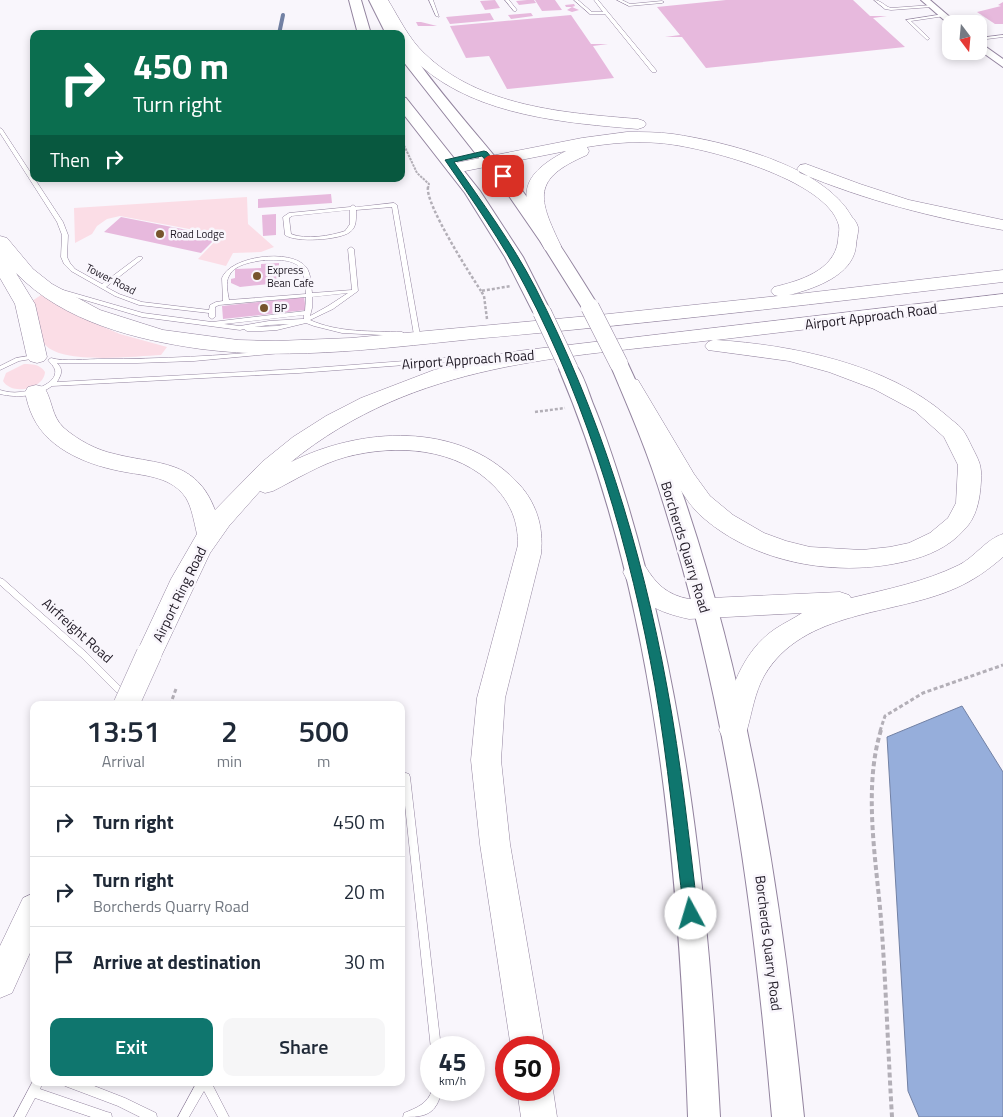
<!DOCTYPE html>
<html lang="en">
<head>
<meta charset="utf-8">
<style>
  :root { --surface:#fff; --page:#f6f6f7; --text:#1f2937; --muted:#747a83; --line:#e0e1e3; --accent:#0f766e }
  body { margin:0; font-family:"Titillium Web",sans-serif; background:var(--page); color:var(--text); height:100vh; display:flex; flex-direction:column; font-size:19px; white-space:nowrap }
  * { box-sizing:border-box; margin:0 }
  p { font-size:16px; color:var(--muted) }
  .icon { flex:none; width:28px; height:28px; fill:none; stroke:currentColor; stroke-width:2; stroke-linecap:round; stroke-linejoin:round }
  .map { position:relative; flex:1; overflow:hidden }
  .sheet { position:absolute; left:30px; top:701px; width:375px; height:385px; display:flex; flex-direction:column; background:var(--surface); border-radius:10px; box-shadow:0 2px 8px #0003 }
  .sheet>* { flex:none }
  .banner { position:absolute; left:30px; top:30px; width:375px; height:152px; border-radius:10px; box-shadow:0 2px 8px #0003; background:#0b6e4f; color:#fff; overflow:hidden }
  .needle { width:32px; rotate:164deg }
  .fabs { position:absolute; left:942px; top:15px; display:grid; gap:10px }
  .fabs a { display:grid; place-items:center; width:45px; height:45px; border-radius:10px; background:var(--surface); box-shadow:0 2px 8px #0003; font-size:25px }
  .speed { position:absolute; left:420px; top:1036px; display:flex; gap:10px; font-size:25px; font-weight:700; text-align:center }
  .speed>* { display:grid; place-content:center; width:65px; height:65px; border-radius:50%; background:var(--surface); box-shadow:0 2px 8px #0003; line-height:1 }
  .speed small { font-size:12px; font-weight:400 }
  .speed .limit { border:8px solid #d22; background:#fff; color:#111 }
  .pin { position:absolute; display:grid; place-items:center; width:42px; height:42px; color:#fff; margin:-21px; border-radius:10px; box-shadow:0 2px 8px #0006 }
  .me { position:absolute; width:55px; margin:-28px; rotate:354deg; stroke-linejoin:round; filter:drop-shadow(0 0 4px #0008) }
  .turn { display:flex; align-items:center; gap:18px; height:105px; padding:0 20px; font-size:22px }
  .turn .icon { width:65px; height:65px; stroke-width:2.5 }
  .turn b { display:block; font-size:35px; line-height:42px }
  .then { display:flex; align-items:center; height:48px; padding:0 20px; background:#0003; gap:10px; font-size:19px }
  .eta { display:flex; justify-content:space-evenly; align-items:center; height:85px; text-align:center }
  .eta b { font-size:30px; font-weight:600; line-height:35px }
  .cta { display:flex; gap:10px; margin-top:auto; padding:10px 20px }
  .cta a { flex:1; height:58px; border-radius:10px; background:var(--accent); color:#fff; font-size:20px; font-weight:600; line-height:58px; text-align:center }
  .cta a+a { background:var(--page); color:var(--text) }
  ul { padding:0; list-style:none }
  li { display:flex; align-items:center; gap:15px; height:70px; padding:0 20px; border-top:1px solid var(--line) }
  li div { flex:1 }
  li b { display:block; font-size:19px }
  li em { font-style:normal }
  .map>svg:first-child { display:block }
</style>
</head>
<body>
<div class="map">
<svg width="1003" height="1117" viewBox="0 0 1003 1117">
  <rect width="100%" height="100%" fill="#f9f6fc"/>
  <path fill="#fbdde6" d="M247 197 248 224 274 247 261 252 233 253 226 266 198 259 221 235 120 216 107 219 97 226 92 234 75 243 74 208Z
    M41 295 85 319 120 334 167 347 161 355C136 356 57 366 43 342 37 332 35 312 32 301Z
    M24 364C32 364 40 364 45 372 44 389 12 396 3 381L6 373Z"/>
  <path fill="#96aedb" stroke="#7281a4" d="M962 706 1003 772V1117H919L908 1091 887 737Z"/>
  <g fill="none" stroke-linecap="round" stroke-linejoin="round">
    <path stroke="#7281a4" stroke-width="4" d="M279 34 283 15"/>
  </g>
  <path fill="#e7b9dd" d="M495 0 500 8 485 10 480 1Z
    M527 0H534L536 3 519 5 516 1Z
    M535 0H555L562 10 542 11Z
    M726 0H853L870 16H887L873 18 905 47 706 68 682 37H665L680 35 657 7Z
    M1003 2V24H995L977 12 1001 6 998 5Z
    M574 4 575 6 572 7 579 10 572 12 567 10 572 7H566L565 5Z
    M490 13 494 20 450 24 446 17Z
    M531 13 533 16 511 19 508 15Z
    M571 15 591 44H608L593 46 614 78 507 89 489 56 466 58 450 26Z
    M416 22H421L437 26H418Z
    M331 194 332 203 258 208V199Z
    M276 214V235L263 236 262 215Z
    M121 217 218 236 201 253 104 232Z
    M279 263V267L287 266V273L279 274V283L240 287 231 283V279L235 278V269L261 268V264Z
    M304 297 306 310 223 319 222 306Z"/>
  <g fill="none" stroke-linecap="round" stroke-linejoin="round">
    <g stroke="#93849f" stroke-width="1">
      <path id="service" d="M429 0H433L439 17 436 16Z
        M505 0H509L517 10 516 11H514Z
        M574 0H578L592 12H603L594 0H598L656 70V72H652L605 14H590Z
        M617 0H622L630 4 662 1 664 2 662 3 629 6Z
        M874 0C881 0 884 6 891 8L932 5 934 6 932 7 891 10 885 9Z
        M944 14 946 15 945 16 911 21 929 38V39L927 40 906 20Z
        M1003 35V37L979 40V38Z
        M0 128 2 129 63 222 68 235 67 257 70 263 75 269 102 284 138 257H142V259L106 287 119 294 142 302 209 310 210 305 216 302 223 301 222 278C230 256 291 248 306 267 311 273 311 285 312 293L352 290 348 249 351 247 354 249 358 291 333 309 310 320C339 333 372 331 402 332L405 334 402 336 342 333 314 326 306 323 277 330 262 331H247L244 329 240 330 142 317 61 293 60 292 63 290 143 313 212 322 305 311 306 297 219 305 215 307V317L212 319 209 317V313L139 305 115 296 71 271 64 264 61 257 62 235 57 222 0 133ZM264 260C275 260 295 258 302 270 305 276 305 286 306 294L229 300C228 293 225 283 229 276 234 264 253 262 264 260ZM348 293 328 306 310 316 312 308V297ZM304 315V319H302L269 321 240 326 224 324ZM289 324 277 326 254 327 269 325Z
        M394 203 397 205 420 335 417 337 414 335 392 207 356 210C356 218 357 227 350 232 340 240 296 243 285 235L283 217 289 213 350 207 353 205 356 207ZM350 210V224L345 231C330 236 306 240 291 234L289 218 292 216Z
        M279 350 282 352 281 353 194 361 137 363H57C64 370 61 375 57 382L299 369 511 353 514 355 511 357 299 373 52 386C37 397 17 398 0 394V390C7 392 13 393 20 392 30 392 58 384 55 370 54 366 50 363 48 360L51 358C64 362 87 359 101 359 161 359 220 356 279 350Z
        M35 355 37 356V358L19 361 0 370V366L16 358Z
        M0 578 3 579 87 653 128 694 129 696 128 698 125 699 122 698 81 657 0 585Z
        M406 773 409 774 410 777 441 1048H431V1049L402 777 403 774Z
        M34 1079V1082H43L40 1089 107 1112 111 1113 112 1117H91L35 1098 25 1117H14Z
        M64 1082H84L125 1098 156 1113 157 1117H140L118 1106 65 1086Z
        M197 1082H211L229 1117H218L204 1091 189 1117H178Z
        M432 1090H442C436 1115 426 1117 403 1117L404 1113C416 1108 428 1104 432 1090Z"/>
    </g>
    <g stroke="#93849f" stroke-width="2">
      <path id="minor" d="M921 0H930L958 24H951V26Z
        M979 42 1003 59V67L979 50Z"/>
    </g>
    <g stroke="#93849f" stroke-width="2">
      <path id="secondary" d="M349 0H361L371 34H358Z
        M369 0H381L399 34H386Z
        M401 44 406 45C441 96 483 140 521 189 549 226 574 267 599 307L596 311 590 312 584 311 540 241 509 196 406 65 401 58Z
        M401 97 406 98 480 191 523 257 551 312 548 316 542 317 536 316 533 312 505 257 465 193 401 111Z
        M619 358 626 360 628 364C649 409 669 454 685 501 752 700 783 909 804 1117H772C754 909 726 701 663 502 649 455 629 409 610 364L612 360Z
        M569 363 576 365C584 376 588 391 593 404 606 435 616 467 626 499 687 700 709 908 720 1117H688C679 869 657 600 559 369L562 365Z"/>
    </g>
    <g stroke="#93849f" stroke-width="1">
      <path id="primary" d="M374 0H388C399 18 409 39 424 53 479 107 565 113 638 119L644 121 646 124 644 127 638 129C566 123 479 116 422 67 410 57 401 50 401 34H394Z
        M627 132C642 132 658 132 673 134 727 142 824 166 852 217 854 219 857 223 858 227 859 232 856 240 856 246 853 276 813 289 789 295L1003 270V282C830 302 657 323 484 338 391 347 295 361 201 349 137 340 63 322 16 273L35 304 47 357 44 361 37 363 30 361 27 357 15 304 0 278V236L7 238 33 269 52 284 100 310 163 330 238 340 276 341 351 338 599 315 778 296 774 295 771 291 774 287C799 281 834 271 838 241 838 237 840 230 839 226 828 179 701 146 659 143 635 141 611 143 587 147L589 151 587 155C531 179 538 198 561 246L559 250 552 252 545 250 543 246C521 199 514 178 566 151L455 173 449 172 446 168 449 164 455 163 582 138Z
        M806 164 860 184 909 200 1003 220V230C933 218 865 200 800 173L797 169 800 165Z
        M1003 294V306L716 340C793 345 887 364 946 415 951 420 958 424 962 429 966 434 969 441 972 447 979 461 982 465 981 481 980 499 977 517 964 530 949 547 928 556 907 561 838 578 753 564 699 514 686 501 676 483 667 466 651 439 635 412 619 385L622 380 630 378 638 380 694 474 710 496 733 515 764 533 786 541 810 547 862 550 890 547 909 543 930 533 948 518 956 503 958 465 944 437 915 411 874 389 829 372 789 361 708 350 705 346 708 342 713 340C561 358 416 361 291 462 361 427 458 421 516 481 536 501 544 526 541 554L505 698 501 760 510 844 545 1048H511L480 844 471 760 477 698 518 545C518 521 511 504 495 487 457 447 396 444 346 457 320 464 297 479 273 491L265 493 260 491 229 526 210 553 159 661 149 664 139 661 136 654 171 579 197 534C194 522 192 508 186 498 172 477 147 476 125 472 91 466 49 451 33 417 29 409 27 401 25 392L28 387 36 385 44 387C53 401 51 416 64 428 78 440 96 450 115 454 158 465 196 459 215 510L262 462 293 437 326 416 361 398 434 370 518 351Z
        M1003 534V557C988 570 974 580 956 588 894 616 803 609 764 676 755 692 752 712 747 730L743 738 733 742 723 738 719 730C730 693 741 652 775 629 784 623 793 619 802 613L689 619C657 612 637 603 623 572L627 566 636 563 645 566C656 584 667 595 689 599L840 592 849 595 851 598C888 589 924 582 959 565 975 557 986 539 1003 534Z
        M34 893V944L12 993 0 998V946L23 898Z
        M549 1080 553 1090 557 1117H521L517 1090H549Z"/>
    </g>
    <path stroke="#b3afb7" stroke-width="2" stroke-dasharray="2.5 1" stroke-linecap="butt" d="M401 139 417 173 429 184 428 188"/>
    <path stroke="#b3afb7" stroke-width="2.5" stroke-dasharray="3 2" stroke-linecap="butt" d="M428 187C425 204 470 274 481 291
      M487 319 484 296 481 291 511 286
      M535 412 565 408"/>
    <path stroke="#b3afb7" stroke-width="3" stroke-dasharray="4 2.5" stroke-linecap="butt" d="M170 705 176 689
      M880 731 885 716 923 693 1003 665"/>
    <path stroke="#b3afb7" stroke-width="4" stroke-dasharray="5 3" stroke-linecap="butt" d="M881 730C863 788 876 859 881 919 886 985 888 1051 892 1117"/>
    <use href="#service" fill="#fff" fill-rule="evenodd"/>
    <use href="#minor" fill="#fff" fill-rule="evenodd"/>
    <use href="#secondary" fill="#fff" fill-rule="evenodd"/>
    <use href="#primary" fill="#fff" fill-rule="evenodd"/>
    <g stroke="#93849f" stroke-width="19" stroke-linecap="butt">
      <path id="secondary-bridge" d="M590 307 619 364
        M542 312 569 369"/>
    </g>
    <g stroke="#93849f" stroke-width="26" stroke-linecap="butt">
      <path id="primary-bridge" d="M126 705 149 654"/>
    </g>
    <use href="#secondary-bridge" stroke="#fff" stroke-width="18"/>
    <use href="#primary-bridge" stroke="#fff" stroke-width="25"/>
  </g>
  <path fill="#0f766e" stroke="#0a4d48" d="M484 151 487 152 505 174V177H500L482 156 454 162C482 202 512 243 535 287 599 411 642 549 667 687 681 762 689 838 698 914L696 919 691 921 686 919 684 914C675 838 668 762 655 686 631 551 589 407 525 286 502 242 473 201 445 160Z"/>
  <g fill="#77552d" stroke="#f9f6fc" stroke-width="2">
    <circle cx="160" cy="234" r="5"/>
    <circle cx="257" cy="276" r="5"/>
    <circle cx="264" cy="308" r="5"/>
  </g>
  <g text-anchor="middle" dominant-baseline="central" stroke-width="5" stroke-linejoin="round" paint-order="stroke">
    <g font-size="11" fill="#1f1924" stroke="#f9f6fc" text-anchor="start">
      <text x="170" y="234">Road Lodge</text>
      <text x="267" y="270">Express<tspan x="267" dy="13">Bean Cafe</tspan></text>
      <text x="274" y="308">BP</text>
    </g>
    <g font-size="11" fill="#1f1924" stroke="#f9f6fc">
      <text transform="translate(111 279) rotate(27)">Tower Road</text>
    </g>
    <g font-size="14" fill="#1f1924" stroke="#f9f6fc">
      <text transform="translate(871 316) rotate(-7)">Airport Approach Road</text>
      <text transform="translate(468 359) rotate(-4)">Airport Approach Road</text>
      <text transform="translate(686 547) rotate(73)">Borcherds Quarry Road</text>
      <text transform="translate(179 594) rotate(-64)">Airport Ring Road</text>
      <text transform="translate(78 630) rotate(42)">Airfreight Road</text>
      <text transform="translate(769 943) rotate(83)">Borcherds Quarry Road</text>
    </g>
  </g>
</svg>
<div class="fabs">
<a><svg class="needle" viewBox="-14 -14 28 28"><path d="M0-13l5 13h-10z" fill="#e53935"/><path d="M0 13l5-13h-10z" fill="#747a83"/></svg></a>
</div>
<div class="speed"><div>45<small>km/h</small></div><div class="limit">50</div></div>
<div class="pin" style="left:503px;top:176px;background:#d93025"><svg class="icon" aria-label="arrive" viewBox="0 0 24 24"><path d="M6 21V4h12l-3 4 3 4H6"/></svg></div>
<svg class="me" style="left:691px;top:914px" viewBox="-20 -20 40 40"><circle r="19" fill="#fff"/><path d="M0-13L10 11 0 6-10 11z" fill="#0f766e"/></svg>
<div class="banner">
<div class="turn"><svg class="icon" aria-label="right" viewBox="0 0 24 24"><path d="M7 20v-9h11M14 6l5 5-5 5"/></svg><div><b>450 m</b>Turn right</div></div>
<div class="then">Then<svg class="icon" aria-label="right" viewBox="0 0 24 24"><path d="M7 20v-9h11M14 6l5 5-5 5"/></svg></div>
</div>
<section class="sheet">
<div class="eta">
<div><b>13:51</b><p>Arrival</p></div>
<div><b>2</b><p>min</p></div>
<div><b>500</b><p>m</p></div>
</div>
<ul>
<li><svg class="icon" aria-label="right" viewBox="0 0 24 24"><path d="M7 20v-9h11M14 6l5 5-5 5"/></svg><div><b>Turn right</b></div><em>450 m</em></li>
<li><svg class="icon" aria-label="right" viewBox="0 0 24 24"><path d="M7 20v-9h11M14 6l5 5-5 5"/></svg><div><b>Turn right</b><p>Borcherds Quarry Road</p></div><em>20 m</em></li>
<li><svg class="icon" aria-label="arrive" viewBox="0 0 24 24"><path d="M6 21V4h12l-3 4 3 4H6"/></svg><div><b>Arrive at destination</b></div><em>30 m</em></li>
</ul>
<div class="cta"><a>Exit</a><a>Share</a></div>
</section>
</div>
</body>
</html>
